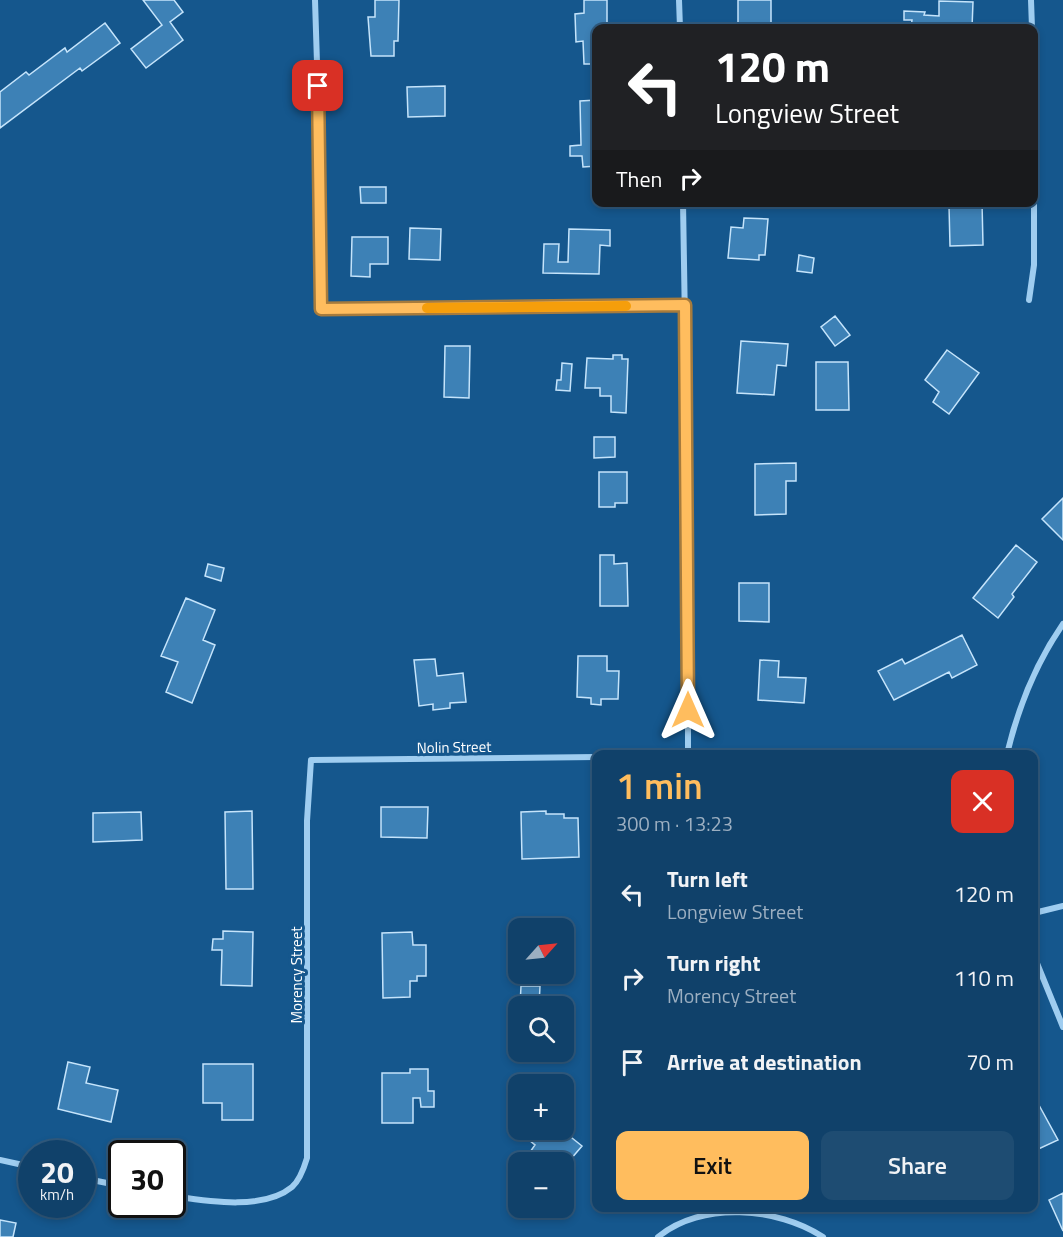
<!DOCTYPE html>
<html lang="en">
<head>
<meta charset="utf-8">
<style>
  :root { --surface:#10416a; --page:#1e4c72; --text:#f1f3f6; --muted:#9cafc1; --line:#305a7e; --accent:#ffbd5e }
  body { margin:0; font-family:"Titillium Web",sans-serif; background:var(--page); color:var(--text); height:100vh; display:flex; flex-direction:column; font-size:22px; white-space:nowrap }
  * { box-sizing:border-box; margin:0 }
  p { font-size:20px; color:var(--muted) }
  .icon { flex:none; width:33px; height:33px; fill:none; stroke:currentColor; stroke-width:2; stroke-linecap:round; stroke-linejoin:round }
  .map { position:relative; flex:1; overflow:hidden }
  .drawer { position:absolute; left:592px; top:750px; width:446px; height:462px; display:flex; flex-direction:column; background:var(--surface); border-radius:12px; box-shadow:0 3px 9px #0003,0 0 0 2px var(--line) }
  .drawer>* { flex:none }
  .top-card { position:absolute; left:592px; top:24px; width:446px; height:183px; border-radius:12px; box-shadow:0 3px 9px #0003,0 0 0 2px var(--line); background:#202124; color:#fff; overflow:hidden }
  .needle { width:39px; rotate:63deg }
  .controls { position:absolute; left:508px; top:918px; display:grid; gap:12px }
  .controls a { display:grid; place-items:center; width:66px; height:66px; border-radius:12px; background:var(--surface); box-shadow:0 3px 9px #0003,0 0 0 2px var(--line); font-size:30px }
  .speed { position:absolute; left:18px; top:1140px; display:flex; gap:12px; font-size:30px; font-weight:700; text-align:center }
  .speed>* { display:grid; place-content:center; width:78px; height:78px; border-radius:50%; background:var(--surface); box-shadow:0 3px 9px #0003,0 0 0 2px var(--line); line-height:1 }
  .speed small { font-size:15px; font-weight:400 }
  .speed .limit { border:3px solid #111; border-radius:9px; background:#fff; color:#111 }
  .pin { position:absolute; display:grid; place-items:center; width:51px; height:51px; color:#fff; margin:-26px; border-radius:12px; box-shadow:0 3px 9px #0006 }
  .me { position:absolute; width:66px; margin:-33px; rotate:0deg; stroke-linejoin:round; filter:drop-shadow(0 0 4px #0008) }
  .turn { display:flex; align-items:center; gap:21px; height:126px; padding:0 24px; font-size:27px }
  .turn .icon { width:78px; height:78px; stroke-width:2.5 }
  .turn b { display:block; font-size:42px; line-height:51px }
  .then { display:flex; align-items:center; height:57px; padding:0 24px; background:#0003; gap:12px; font-size:22px }
  .round { display:grid; place-items:center; flex:none; width:63px; height:63px; border-radius:12px; background:var(--page) }
  .head { display:flex; align-items:center; justify-content:space-between; height:102px; padding:0 24px }
  h1 { font-size:36px; font-weight:600; line-height:45px; color:var(--accent) }
  .button { display:flex; gap:12px; margin-top:auto; padding:12px 24px }
  .button a { flex:1; height:69px; border-radius:12px; background:var(--accent); color:#111; font-size:24px; font-weight:600; line-height:69px; text-align:center }
  .button a+a { background:var(--page); color:var(--text) }
  ul { padding:0; list-style:none }
  li { display:flex; align-items:center; gap:18px; height:84px; padding:0 24px }
  li div { flex:1 }
  li b { display:block; font-size:22px }
  li em { font-style:normal }
  .map>svg:first-child { display:block }
</style>
</head>
<body>
<div class="map">
<svg width="1063" height="1237" viewBox="0 0 1063 1237">
  <rect width="100%" height="100%" fill="#15578d"/>
  <path fill="#3d81b6" stroke="#c5e4fb" stroke-width="1.5" d="M143 0H174L183 12 170 22 183 40 146 68 131 49 162 25Z
    M375 0H399L398 41H394V56H371L368 17H375Z
    M584 0H607V28H597V64H584L583 41 576 42 575 14 584 13Z
    M738 0H771V28H738Z
    M939 1 973 2 972 28H911L912 20H904V11L925 12 924 15 939 16Z
    M105 23 120 43 82 71 80 68 0 128V92L26 72 29 75 65 48 67 52Z
    M445 86V116L408 117 407 87Z
    M597 100V166L583 167 582 156H570V146L581 145 580 101Z
    M360 187H386V203H361Z
    M935 202H982L983 245 950 246 949 206H935Z
    M744 218 768 219 765 255H759V260L728 258 731 227 743 228Z
    M410 228 441 229 440 260 409 259Z
    M569 229 610 230V246L600 245 599 274 543 273 544 244H559L558 262H568Z
    M352 237H388V264H370V277L351 276Z
    M799 255 814 258 812 273 797 271Z
    M835 316 850 335 835 346 821 327Z
    M741 341 788 344 786 366 777 365 774 395 737 393Z
    M445 346H470L469 398 444 397Z
    M947 350 979 373 949 414 933 402 939 392 925 380Z
    M613 355H622V359H628L626 413 611 412V396H600V388H585L587 358 613 359Z
    M816 362H848L849 410H816Z
    M562 363 572 364 570 391 556 390 557 380H561Z
    M594 437H615V457L594 458Z
    M796 463V481H786V514L755 515V464Z
    M599 472H627V503H615V507H599Z
    M1063 498V540L1042 519Z
    M1016 545 1037 562 1012 594 1014 597 998 618 973 598Z
    M600 555H614V564L627 563 628 606H600Z
    M208 564 224 568 221 581 205 576Z
    M739 583H769V622L739 621Z
    M186 598 215 610 203 640 215 645 192 703 166 692 178 662 161 656Z
    M962 635 977 665 952 678 949 672 894 700 878 671 902 659 905 664Z
    M578 656H607V671H619L618 699H601V705L591 704V698L577 697Z
    M435 659 437 676 463 673 466 702 450 703V708L433 710V704L419 706 414 660Z
    M760 660 779 661 778 677 806 678 804 703 758 700Z
    M381 807H428L427 838 381 837Z
    M252 811 253 889H226L225 812Z
    M546 811V814H564V818H578L579 857 522 859 521 812Z
    M141 812 142 840 93 842V813Z
    M223 931 253 932 252 986 221 985 222 950H212L213 939H223Z
    M412 932 413 945H426V976H417V981H410V997L383 998 382 933Z
    M521 986H540L539 1006H520Z
    M68 1062 90 1067 86 1083 118 1090 111 1122 58 1109Z
    M203 1064H253V1120H222V1103H203Z
    M410 1069H428V1091H434V1107H421L420 1098H413V1123H382V1073H410Z
    M1034 1096 1058 1140 1034 1151Z
    M521 1130H562L582 1146 564 1167V1162H523L535 1145 519 1132Z
    M519 1168V1195L507 1185Z
    M1063 1193V1231L1049 1200Z
    M0 1220 16 1223 13 1237H0Z"/>
  <g fill="none" stroke-linecap="round" stroke-linejoin="round">
    <path stroke="#9fcdf0" stroke-width="6" d="M315 0 322 221 321 309 685 305
      M679 0 680 28
      M1031 0 1032 28
      M683 202 688 508V754
      M1029 300 1034 265V152
      M866 754H978
      M1007 754C1018 708 1036 663 1063 624
      M1034 913 1063 906
      M1034 956 1063 1027
      M0 1160 32 1167
      M82 1178 122 1186
      M172 1196C206 1201 263 1211 292 1187 300 1180 304 1168 307 1158V821L311 760 597 757
      M658 1237C701 1201 778 1207 823 1237"/>
  </g>
  <g fill="none" stroke-linecap="round" stroke-linejoin="round">
    <g stroke="#a67b3d" stroke-width="15">
      <path id="route" d="M318 86 321 309 685 305 688 710"/>
    </g>
    <use href="#route" stroke="#ffbd5e" stroke-width="10"/>
    <path stroke="#f59e0b" stroke-width="10" d="M427 308 626 306"/>
  </g>
  <g text-anchor="middle" dominant-baseline="central" stroke-width="6" stroke-linejoin="round" paint-order="stroke">
    <g font-size="15" fill="#fff" stroke="#15578d">
      <text transform="translate(454 747) rotate(-1)">Nolin Street</text>
      <text transform="translate(296 975) rotate(-90)">Morency Street</text>
    </g>
  </g>
</svg>
<div class="controls">
<a><svg class="needle" viewBox="-14 -14 28 28"><path d="M0-13l5 13h-10z" fill="#e53935"/><path d="M0 13l5-13h-10z" fill="#9cafc1"/></svg></a>
<a><svg class="icon" aria-label="search" viewBox="0 0 24 24"><circle cx="10" cy="10" r="6"/><path d="M15 15l6 6"/></svg></a>
<a>+</a>
<a>−</a>
</div>
<div class="speed"><div>20<small>km/h</small></div><div class="limit">30</div></div>
<div class="pin" style="left:318px;top:86px;background:#d93025"><svg class="icon" aria-label="arrive" viewBox="0 0 24 24"><path d="M6 21V4h12l-3 4 3 4H6"/></svg></div>
<svg class="me" style="left:688px;top:710px" viewBox="-20 -20 40 40"><path d="M0-17L14 15 0 8-14 15z" fill="#ffbd5e" stroke="#fff" stroke-width="4"/></svg>
<div class="top-card">
<div class="turn"><svg class="icon" aria-label="left" viewBox="0 0 24 24"><path d="M17 20v-9H6M10 6l-5 5 5 5"/></svg><div><b>120 m</b>Longview Street</div></div>
<div class="then">Then<svg class="icon" aria-label="right" viewBox="0 0 24 24"><path d="M7 20v-9h11M14 6l5 5-5 5"/></svg></div>
</div>
<section class="drawer">
<div class="head"><div><h1>1 min</h1><p>300 m · 13:23</p></div><a class="round" style="background:#d93025;color:#fff"><svg class="icon" aria-label="close" viewBox="0 0 24 24"><path d="M6 6l12 12M18 6L6 18"/></svg></a></div>
<ul>
<li><svg class="icon" aria-label="left" viewBox="0 0 24 24"><path d="M17 20v-9H6M10 6l-5 5 5 5"/></svg><div><b>Turn left</b><p>Longview Street</p></div><em>120 m</em></li>
<li><svg class="icon" aria-label="right" viewBox="0 0 24 24"><path d="M7 20v-9h11M14 6l5 5-5 5"/></svg><div><b>Turn right</b><p>Morency Street</p></div><em>110 m</em></li>
<li><svg class="icon" aria-label="arrive" viewBox="0 0 24 24"><path d="M6 21V4h12l-3 4 3 4H6"/></svg><div><b>Arrive at destination</b></div><em>70 m</em></li>
</ul>
<div class="button"><a>Exit</a><a>Share</a></div>
</section>
</div>
</body>
</html>
